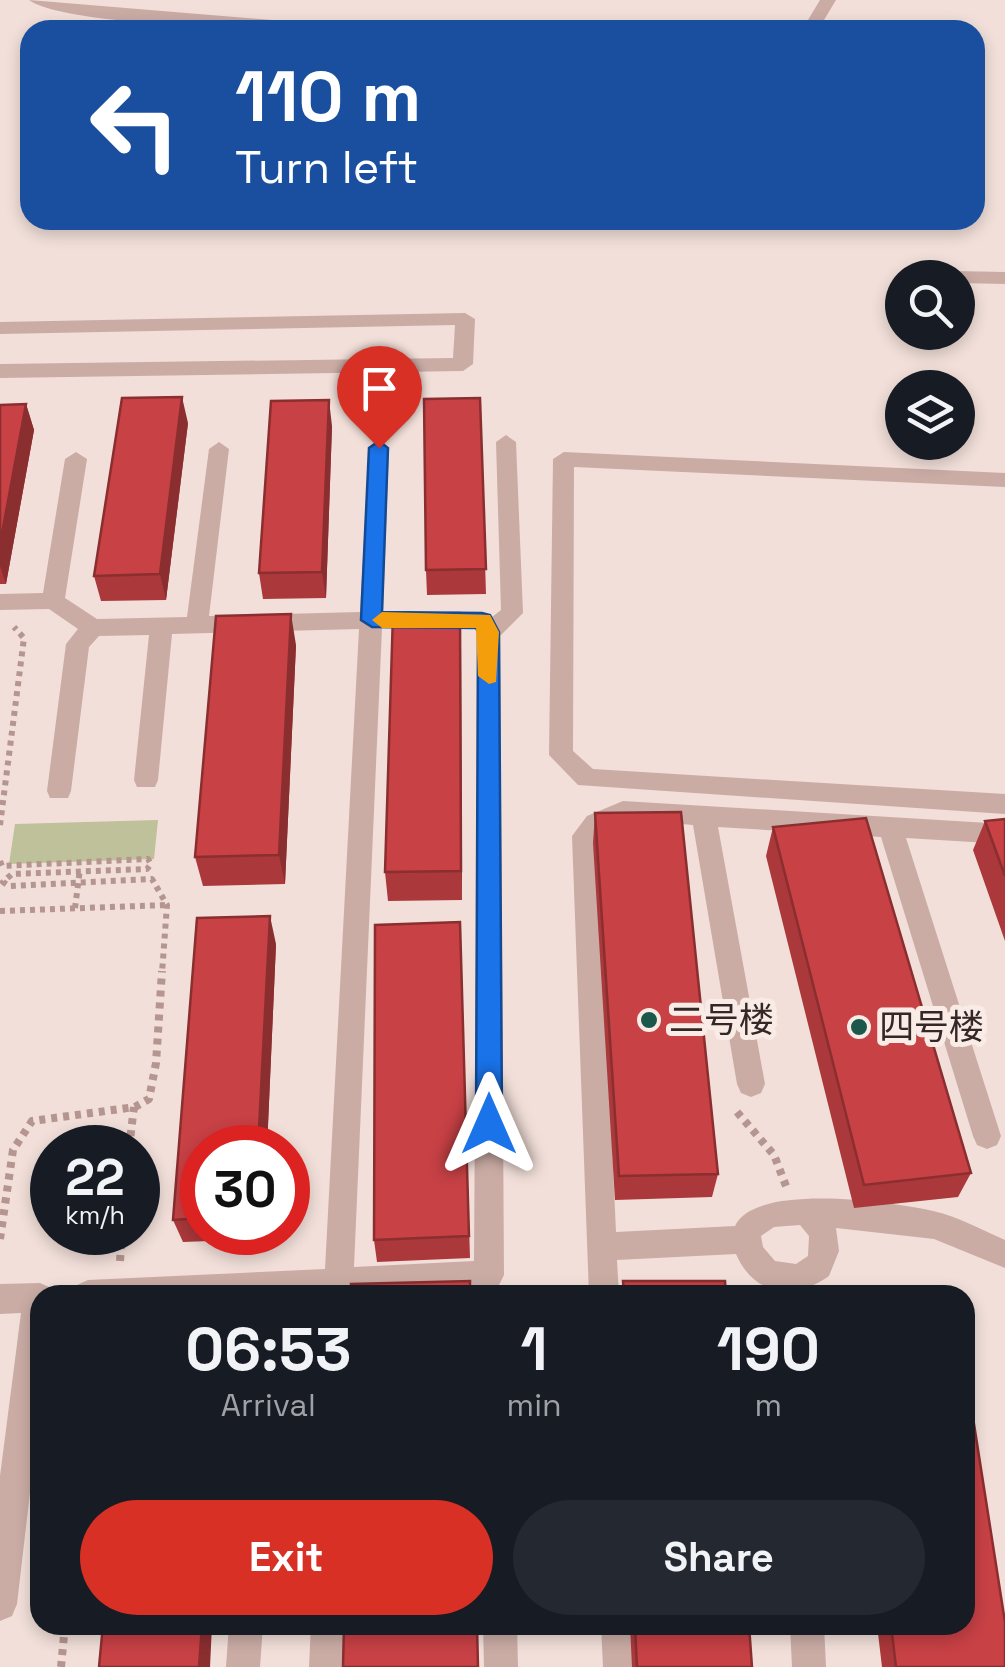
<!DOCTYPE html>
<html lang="en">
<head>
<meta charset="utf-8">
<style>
  :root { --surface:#171b24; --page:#242831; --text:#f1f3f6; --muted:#9ea1a6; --accent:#d93025 }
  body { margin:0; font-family:"Space Grotesk","Noto Sans SC",sans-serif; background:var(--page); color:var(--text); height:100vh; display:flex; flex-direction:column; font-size:38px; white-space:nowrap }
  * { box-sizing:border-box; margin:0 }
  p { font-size:32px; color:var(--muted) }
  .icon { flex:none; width:55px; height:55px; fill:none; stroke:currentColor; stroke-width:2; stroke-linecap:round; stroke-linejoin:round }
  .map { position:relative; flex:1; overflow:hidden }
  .drawer { position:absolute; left:30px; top:1285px; width:945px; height:350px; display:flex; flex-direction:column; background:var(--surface); border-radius:30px; box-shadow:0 5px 15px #0003 }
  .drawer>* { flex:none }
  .top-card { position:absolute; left:20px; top:20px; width:965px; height:210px; border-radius:30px; box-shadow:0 5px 15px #0003; background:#1a4fa0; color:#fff; overflow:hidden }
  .controls { position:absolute; left:885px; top:260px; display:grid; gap:20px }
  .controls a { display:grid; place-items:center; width:90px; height:90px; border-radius:50%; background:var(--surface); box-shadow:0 5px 15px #0003; font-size:50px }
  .speed { position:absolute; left:30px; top:1125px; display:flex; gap:20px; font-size:50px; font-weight:700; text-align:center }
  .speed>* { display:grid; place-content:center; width:130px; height:130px; border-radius:50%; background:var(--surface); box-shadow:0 5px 15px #0003; line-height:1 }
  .speed small { font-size:25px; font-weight:400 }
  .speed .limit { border:15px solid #d22; background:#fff; color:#111 }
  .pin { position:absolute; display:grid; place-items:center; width:85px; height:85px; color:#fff; margin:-102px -42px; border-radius:50% 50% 50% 0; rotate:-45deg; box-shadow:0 0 10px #0007 }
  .pin .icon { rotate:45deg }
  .me { position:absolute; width:110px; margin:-55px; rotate:0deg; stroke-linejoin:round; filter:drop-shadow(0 0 8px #0008) }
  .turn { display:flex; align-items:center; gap:35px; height:210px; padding:0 50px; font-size:45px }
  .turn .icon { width:130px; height:130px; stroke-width:2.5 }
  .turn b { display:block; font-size:70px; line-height:85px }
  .eta { display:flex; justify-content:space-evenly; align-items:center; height:170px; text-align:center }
  .eta b { font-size:60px; font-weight:700; line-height:70px }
  .cta { display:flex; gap:20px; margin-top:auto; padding:20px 50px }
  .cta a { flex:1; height:115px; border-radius:60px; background:var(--accent); color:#fff; font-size:40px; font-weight:700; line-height:115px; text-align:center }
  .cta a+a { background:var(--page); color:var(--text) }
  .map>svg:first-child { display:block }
</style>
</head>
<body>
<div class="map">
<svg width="1005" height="1667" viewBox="0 0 1005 1667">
  <rect width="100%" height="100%" fill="#f2dfd9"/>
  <path fill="#bec199" d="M158 820 154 859 9 864 15 824Z"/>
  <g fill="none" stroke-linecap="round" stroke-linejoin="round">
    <path stroke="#b5958f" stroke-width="6" stroke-dasharray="5 5" stroke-linecap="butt" d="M0 825 24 638 14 627
      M0 861 2 866 148 859 151 864 147 869 12 874 3 882 9 886 152 879 167 905 162 973
      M75 908 80 869
      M0 911 167 905"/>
    <path stroke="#b5958f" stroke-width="8" stroke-dasharray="6 6" stroke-linecap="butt" d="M737 1112 774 1155 786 1186
      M129 1148 134 1107
      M0 1239 13 1150 32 1121 135 1107 149 1099 156 1063 162 971
      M120 1261 122 1232
      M61 1667 65 1625"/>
    <path fill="#caaca5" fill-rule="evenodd" d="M29 0 333 25 341 30C286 30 66 27 29 0Z
      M820 0H836L818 30H802Z
      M953 271 1005 272V284L958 283V278H944Z
      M465 313 475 319 473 364 463 371 0 378V364L453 358 455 325 0 334V322Z
      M506 435 516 442 523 613 500 636 504 1275 499 1285 489 1289 378 1295H73L77 1285 88 1280 325 1269 359 629 172 634 158 780 155 787H137L134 780 149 635 99 636 89 647 71 791 68 798H50L47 791 66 644 78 629 49 609 0 610V594L43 593 65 459 76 452 87 459 65 598 97 619 187 617 209 449 219 442 229 449 209 616 360 612 369 448 379 441 389 448 383 612H482L492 617 501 610 496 442ZM382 628H475L478 633 474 1261 354 1267Z
      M564 452 1005 473V487L574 467 573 751 593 769 1005 794V814L578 785 549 755 553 459Z
      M623 801 1005 824V844L906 838 1001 1136 997 1145 987 1149 977 1145 973 1136 881 837 718 827 765 1084 761 1093 751 1097 741 1093 737 1084 693 825C662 823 620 812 598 839L616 1232 735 1226C755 1182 893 1202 933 1211 957 1216 982 1230 1005 1240V1268L934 1239 836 1228 839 1251 829 1276C794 1301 754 1296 736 1254L617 1260 619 1295H589L572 836 587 816ZM800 1225 809 1236 808 1256 796 1264 775 1261 763 1247 761 1236 774 1227Z
      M40 1283 51 1288 54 1295H40V1407L17 1604 12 1616 0 1621V1476L21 1313 0 1314V1284Z
      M229 1625H263L260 1667H226Z
      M311 1625H345L343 1667H309Z
      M483 1625H517L518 1667H484Z
      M601 1625H635L637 1667H603Z
      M790 1625H824L826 1667H792Z"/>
  </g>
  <path fill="#ab383b" d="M480 398 486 594 427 595 426 570Z
    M26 404 34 430 6 584H0V405Z
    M188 423 166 600 101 601 94 576Z
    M332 426 326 598 263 599 259 573Z
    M460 613 462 900 388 901 385 872Z
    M296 645 285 884 203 886 195 857Z
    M595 813 718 1174 712 1197 615 1200 593 843Z
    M1005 819V941L973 850 985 821Z
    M773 827 971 1173 958 1197 854 1208 766 856Z
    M460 922 470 1258 377 1262 374 1240Z
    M276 944 267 1148H202V1232H262V1239L183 1242 173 1220Z
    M630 1625H749L752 1667H632Z
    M877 1625H965L1005 1667H882Z"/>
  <path fill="#8b2e30" d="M182 397 188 423 166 600 160 574Z
    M329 400 332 426 326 598 322 572Z
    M26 404 34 430 6 584 0 566V544Z
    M460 613 461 645 462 900 461 871Z
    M291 614 296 645 285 884 279 855Z
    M270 916 276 944 267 1148H258Z
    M202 1625H212L210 1667H199Z"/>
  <path fill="#c74145" stroke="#8b2e30" stroke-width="2.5" d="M182 397 160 574 94 576 122 398Z
    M480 398 486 569 426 570 424 399Z
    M329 400 322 572 259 573 271 401Z
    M26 404 0 544V405Z
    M460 613 461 871 385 872 393 614Z
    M291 614 279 855 195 857 216 616Z
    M681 812 718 1174 619 1176 595 813Z
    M866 818 971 1173 864 1185 773 827Z
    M1005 819V876L985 821Z
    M270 916 258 1148H202V1218L173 1220 197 918Z
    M460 922 469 1236 374 1240 375 925Z
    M470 1281V1295H351V1284Z
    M623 1281H725L726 1295H624Z
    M965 1405H971L1005 1622V1667H896L891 1625H965Z
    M103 1625H202L199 1667H99Z
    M344 1625H477L478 1667H343Z
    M635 1625H749L752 1667H637Z"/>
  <path fill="#1a73e8" stroke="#114b97" stroke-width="2.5" d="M379 441 388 448 382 612 482 613 490 615 499 632 502 1124 498 1132 489 1136 480 1132 476 1124 478 632 476 628 372 627 361 620 369 448Z"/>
  <path fill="#f59e0b" d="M382 612 490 615 499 632 496 682 489 684 478 676 476 628H382L372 620Z"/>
  <g fill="#1c574b" stroke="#f9ebe5" stroke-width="4">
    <circle cx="649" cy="1020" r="10"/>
    <circle cx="859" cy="1027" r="10"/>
  </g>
  <g text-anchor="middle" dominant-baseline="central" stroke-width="10" stroke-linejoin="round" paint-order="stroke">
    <g font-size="35" fill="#352726" stroke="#f9ebe5" text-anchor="start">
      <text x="669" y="1020">二号楼</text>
      <text x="879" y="1027">四号楼</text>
    </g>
  </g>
</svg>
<div class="controls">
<a><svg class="icon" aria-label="search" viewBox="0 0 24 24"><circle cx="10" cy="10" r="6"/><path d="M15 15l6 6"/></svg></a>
<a><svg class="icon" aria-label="layers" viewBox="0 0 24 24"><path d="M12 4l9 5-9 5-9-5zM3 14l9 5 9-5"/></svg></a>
</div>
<div class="speed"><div>22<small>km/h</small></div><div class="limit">30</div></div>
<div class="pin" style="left:379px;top:448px;background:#d93025"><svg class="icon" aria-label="arrive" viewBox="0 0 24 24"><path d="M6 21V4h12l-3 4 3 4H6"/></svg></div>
<svg class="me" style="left:489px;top:1124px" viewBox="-20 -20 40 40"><path d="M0-17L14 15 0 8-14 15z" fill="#1a73e8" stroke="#fff" stroke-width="4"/></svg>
<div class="top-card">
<div class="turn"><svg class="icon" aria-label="left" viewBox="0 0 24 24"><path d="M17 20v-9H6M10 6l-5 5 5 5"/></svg><div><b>110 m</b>Turn left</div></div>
</div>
<section class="drawer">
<div class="eta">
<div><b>06:53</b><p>Arrival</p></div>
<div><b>1</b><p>min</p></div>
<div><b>190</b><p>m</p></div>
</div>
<div class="cta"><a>Exit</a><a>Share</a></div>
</section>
</div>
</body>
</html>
